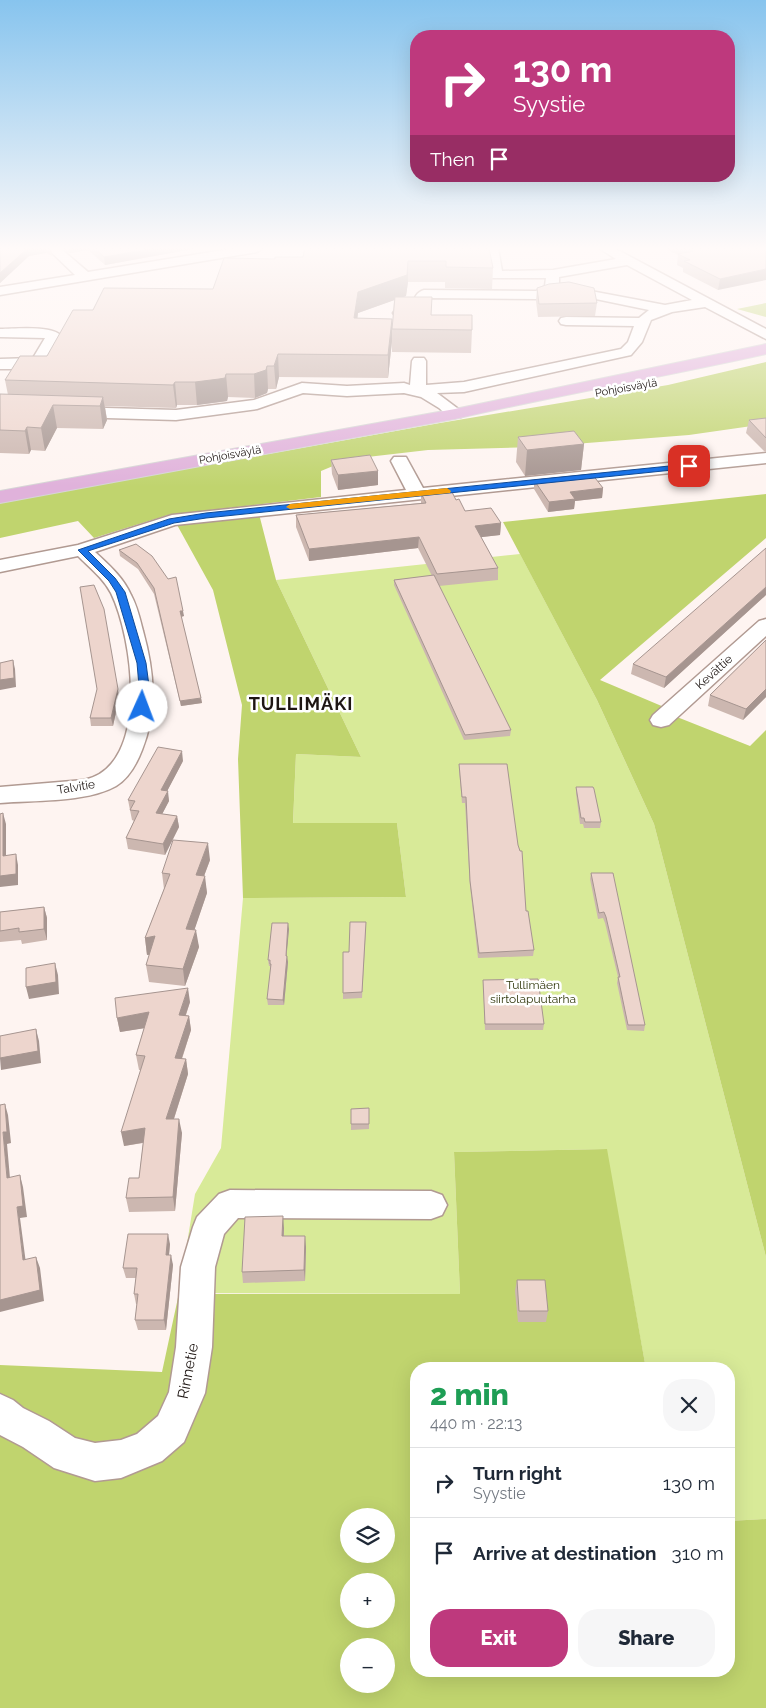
<!DOCTYPE html>
<html lang="en">
<head>
<meta charset="utf-8">
<style>
  :root { --surface:#fff; --page:#f6f6f7; --text:#1f2937; --muted:#747a83; --line:#e0e1e3; --accent:#be397d }
  body { margin:0; font-family:Raleway,sans-serif; background:var(--page); color:var(--text); height:100vh; display:flex; flex-direction:column; font-size:19px; white-space:nowrap }
  * { box-sizing:border-box; margin:0 }
  p { font-size:16px; color:var(--muted) }
  .icon { flex:none; width:28px; height:28px; fill:none; stroke:currentColor; stroke-width:2; stroke-linecap:round; stroke-linejoin:round }
  .map { position:relative; flex:1; overflow:hidden }
  .side { position:absolute; left:410px; top:1362px; width:325px; height:315px; display:flex; flex-direction:column; background:var(--surface); border-radius:20px; box-shadow:0 5px 20px #0002 }
  .side>* { flex:none }
  .hud { position:absolute; left:410px; top:30px; width:325px; height:152px; border-radius:20px; box-shadow:0 5px 20px #0002; background:#be397d; color:#fff; overflow:hidden }
  .tools { position:absolute; left:340px; top:1508px; display:grid; gap:10px }
  .tools a { display:grid; place-items:center; width:55px; height:55px; border-radius:50%; background:var(--surface); box-shadow:0 5px 20px #0002; font-size:25px }
  .pin { position:absolute; display:grid; place-items:center; width:42px; height:42px; color:#fff; margin:-21px; border-radius:10px; box-shadow:0 2px 8px #0006 }
  .me { position:absolute; width:55px; margin:-28px; rotate:2deg; stroke-linejoin:round; filter:drop-shadow(0 0 4px #0008) }
  .turn { display:flex; align-items:center; gap:18px; height:105px; padding:0 20px; font-size:22px }
  .turn .icon { width:65px; height:65px; stroke-width:2.5 }
  .turn b { display:block; font-size:35px; line-height:42px }
  .then { display:flex; align-items:center; height:48px; padding:0 20px; background:#0003; gap:10px; font-size:19px }
  .round { display:grid; place-items:center; flex:none; width:52px; height:52px; border-radius:20px; background:var(--page) }
  .headline { display:flex; align-items:center; justify-content:space-between; height:85px; padding:0 20px }
  h1 { font-size:30px; font-weight:800; line-height:38px; color:#1e9e55 }
  .primary-button { display:flex; gap:10px; margin-top:auto; padding:10px 20px }
  .primary-button a { flex:1; height:58px; border-radius:20px; background:var(--accent); color:#fff; font-size:20px; font-weight:800; line-height:58px; text-align:center }
  .primary-button a+a { background:var(--page); color:var(--text) }
  ul { padding:0; list-style:none }
  li { display:flex; align-items:center; gap:15px; height:70px; padding:0 20px; border-top:1px solid var(--line) }
  li div { flex:1 }
  li b { display:block; font-size:19px }
  li em { font-style:normal }
  .map>svg:first-child { display:block }
</style>
</head>
<body>
<div class="map">
<svg width="766" height="1708" viewBox="0 0 766 1708">
  <rect width="100%" height="100%" fill="#fef4f1"/>
  <path fill="#d8ea98" d="M520 554 597 700 654 824 766 1257V1519L729 1521V1369H646L606 1149 454 1152 460 1294 179 1293 195 1194 221 1148 243 898 406 897 397 823 293 824 296 754 361 757 276 580Z"/>
  <path fill="#c0d46e" fill-rule="evenodd" d="M766 303V317L737 309Z
    M766 362V424L689 435 536 447 428 450 350 459 321 471V497L168 515 94 538 78 521 0 538V502L440 423 668 385Z
    M766 494V538L600 680 664 707 677 717 750 746 766 730V1257L654 824 597 700 503 522Z
    M259 514 276 580 361 757 296 754 293 823H397L406 897 243 898 238 759 242 705 213 590 176 523Z
    M607 1149 646 1369H416V1671H729V1521L766 1519V1708H0V1426L148 1460 207 1294H460L454 1152ZM349 1516H386V1554H349ZM349 1581H386V1619H349ZM349 1646H386V1684H349Z
    M179 1293H190L164 1425 95 1452 0 1396V1365L162 1372Z"/>
  <g fill="none" stroke-linecap="round" stroke-linejoin="round">
    <g stroke="#b19a92" stroke-width="3">
      <path id="minor" d="M47 248H60L88 272 236 248H263L257 252 0 295V287L75 275Z
        M486 248H498L502 271 553 270 616 259 599 248H614L766 329V339L705 307 672 312 651 320 642 342 631 355 464 392 437 393 461 411 463 414 461 417H449L439 408 421 397 404 393 347 396 303 393 257 409 176 420 72 417 66 415 64 412 66 409 72 407 176 410 254 400 302 383 347 386 404 383 410 385 412 361 414 358H424L426 361V385L464 382 621 349 628 342 634 326 566 325 561 324 559 321 561 318 566 317 639 318 649 310 557 291 538 299 428 298V307L417 316H395L393 313 395 310 409 309 414 306C413 298 417 292 424 290L536 291 545 286 546 278H491ZM627 265 692 300 665 305 559 285V277Z
        M0 329C14 329 53 325 61 336L43 364 28 369H0V359L33 358 45 338 0 337Z
        M766 453V463L175 525 95 552C109 565 123 577 131 595 137 606 140 619 143 631 154 671 158 710 142 750 137 763 129 778 116 786 86 803 34 800 0 803V787L84 780C151 766 133 638 111 593 103 578 90 568 78 556L0 572V560L78 545 172 515 406 490 391 461 394 457H406L423 488Z
        M766 619V636L669 725 661 727 653 725 650 720 653 715 759 621Z
        M230 1190 431 1191 442 1195 447 1205 442 1215 431 1219 238 1218 224 1234 215 1267 212 1347 205 1393 184 1442 162 1461 121 1478 95 1481 54 1468 23 1447 0 1435V1394L13 1400 23 1408 49 1421 75 1438 95 1443 121 1440 137 1434 158 1416 169 1392 176 1347 181 1267 193 1227 197 1217 219 1194Z"/>
    </g>
    <g stroke="#d6d5d5" stroke-width="2">
      <path id="major" d="M766 344V354C663 377 558 395 455 419L0 503V491L455 409Z"/>
    </g>
    <use href="#minor" fill="#fff" fill-rule="evenodd"/>
    <use href="#major" fill="#e0b2db" fill-rule="evenodd"/>
  </g>
  <path fill="#ccb7b0" d="M0 248H51L52 256 46 253 29 256 0 283Z
    M62 248H198L105 265 88 250 69 253Z
    M489 248 493 268 492 289 445 288V282H408L406 296 404 297 431 315 472 330 471 353 392 352V329L394 300 358 313 357 318 392 319V341L388 378 279 377 276 389H268L267 393 255 398 228 397 227 401 221 402 197 405H177L176 408 105 406 107 420 103 429 57 428 45 451 31 450 29 454 0 453V394L8 395 5 380 47 356 93 310 213 289 275 259Z
    M664 248H766L718 290 683 272V268L677 265 678 255Z
    M537 288 597 303 595 316 538 317 536 301Z
    M766 418V452L764 451 746 433 749 420Z
    M518 437 584 444 581 470 525 476 516 462Z
    M331 460 378 471V485L338 490 332 474Z
    M534 480 603 488 602 498 575 501 574 509 548 512 534 489Z
    M421 493 456 500 465 511 501 523 500 535 481 537 498 568V580L439 586 511 730 510 736 464 740 394 585V580L432 576 418 548 309 561 296 527V515L421 503Z
    M136 544 184 616 181 617 201 698 202 703 181 706 154 594 138 569 120 556 119 550Z
    M766 595 664 688 631 674 633 664Z
    M766 640V697L743 720 708 706 710 695Z
    M119 698 113 726H91L90 718Z
    M183 761 167 791 169 801 162 814 177 816 179 827 165 855 128 849 126 838 134 821 132 820 128 800Z
    M459 764 526 911 534 950 533 956 478 958 470 886 465 803H462L459 769Z
    M576 787 601 822 600 828H584L583 824H580L576 793Z
    M210 860 204 876 207 893 194 930 199 947 185 986 149 982 146 965 150 955H147L145 938 164 889 162 873Z
    M591 873 645 1025 644 1031 627 1030 617 983 618 977 605 923 603 918 598 919 590 879Z
    M44 907 47 918V940L22 944 21 940 0 942V912Z
    M366 928 362 998 343 999V952H349Z
    M289 929 286 956 288 962 284 1005H268L267 999 271 970 270 966H269L268 960Z
    M483 980 544 1024 543 1030H485Z
    M190 1002 186 1015 189 1016 191 1030 182 1059H186L188 1074 174 1119 182 1133 175 1211 129 1212 126 1198 139 1178 143 1143 124 1146 141 1070H139L136 1055 144 1028 120 1032 117 1018Z
    M369 1108V1129L351 1130V1109Z
    M284 1228V1236L306 1247 305 1281 243 1283 242 1272Z
    M170 1244 169 1255 173 1265 166 1330H138L135 1320 137 1304H136L134 1294 136 1278H126L123 1268Z
    M517 1280 548 1311 546 1322H518L515 1291Z"/>
  <path fill="#a69590" d="M28 248H46V253L29 256 0 283V273Z
    M68 248H88V250L69 253Z
    M157 248H198L105 265 104 257Z
    M408 261V282L406 296 358 313 355 340 354 318 358 292Z
    M766 269V280L718 290 720 279Z
    M392 319V341L388 378V355Z
    M278 354 279 377 276 389 274 366Z
    M267 366 268 389 267 393 255 398 254 374Z
    M226 374 228 397 227 401 197 405 195 382Z
    M175 382 177 405 176 408 173 385Z
    M103 397 107 420 103 429 100 406Z
    M53 405 57 428 45 451 41 428Z
    M27 427 31 450 29 454 25 431Z
    M584 444 581 470 525 476 527 450Z
    M378 471V485L338 490V475Z
    M603 488 602 498 575 501 574 509 548 512 549 502 570 492Z
    M501 523 500 535 474 538 475 526Z
    M419 537 418 548 309 561V549Z
    M766 587V595L664 688 666 677Z
    M180 611H183L184 616 180 617Z
    M13 660 15 669 16 687 0 690V680Z
    M118 689 119 698 113 726 111 718Z
    M766 689V697L743 720 746 709Z
    M201 698 202 703 181 706 180 701Z
    M182 751 183 761 162 801 161 790Z
    M168 791 169 801 157 824 156 813Z
    M3 813 6 824V866L3 856Z
    M177 816 179 827 165 855 163 844Z
    M208 843 210 860 198 892 196 875Z
    M16 854 18 865V885L0 887V876Z
    M205 876 207 893 189 946 186 929Z
    M44 907 47 918V940L44 929Z
    M288 923 289 929 286 962V956Z
    M196 930 199 947 185 986 183 969Z
    M155 936 158 953 147 955 145 938Z
    M287 956 288 962 284 1005 283 1000Z
    M55 963 58 975 59 994 29 999 26 987Z
    M188 988 190 1002 181 1029 179 1015Z
    M149 1012 152 1027 120 1032 117 1018Z
    M189 1016 191 1030 177 1073 175 1058Z
    M36 1029 39 1041 41 1063 1 1070 0 1058Z
    M186 1059 188 1074 169 1134 166 1119Z
    M5 1104 8 1115 11 1143 7 1144 11 1190 7 1178 3 1132Z
    M179 1119 182 1133 175 1211 173 1197Z
    M145 1128 147 1142 124 1146 121 1132Z
    M20 1175 23 1187 27 1217 20 1218 27 1271 23 1260 17 1207Z
    M283 1216 284 1228 283 1247 282 1236Z
    M168 1234 170 1244 168 1265 166 1255Z
    M305 1236 306 1247 305 1281 304 1270Z
    M171 1255 173 1265 166 1330 164 1320Z
    M36 1257 40 1268 44 1301 0 1312V1300Z"/>
  <path fill="#edd5cd" stroke="#a69590" d="M0 248H29H28L0 273Z
    M94 248H157L104 257Z
    M305 248H489L493 268 446 267V261H408L407 275 358 292 354 318 392 319 388 355 278 354 274 366H267L266 370 254 374H226L225 378 219 379 195 382H175L173 385 5 380 20 356H47L73 310H93L104 288 213 289 224 258 275 259V257H303Z
    M686 248H766V269L720 279 684 261 690 260 678 254 693 251Z
    M569 282 594 288 597 303 539 304 537 288 549 284Z
    M395 297H432L431 315H472V330L392 329Z
    M0 394 103 397 100 406 53 405 41 428 27 427 25 431 0 430Z
    M766 418V438L749 420Z
    M574 431 584 444 527 450 518 437Z
    M370 455 378 471 338 475 331 460Z
    M592 474 603 488 570 492 575 499 549 502 534 480Z
    M451 490 456 500 459 499 465 511 491 508 501 523 475 526 498 568 437 574 419 537 309 549 296 515 426 503 421 493Z
    M136 544 152 556 168 579 176 577 183 611H180L201 698 180 701 154 588 137 563 119 550Z
    M766 548V587L666 677 633 664Z
    M434 575 511 730 465 735 394 580Z
    M94 585 104 609 118 689 111 718H90L97 689 80 587Z
    M766 640V689L746 709 710 695Z
    M13 660 14 678 0 680V663Z
    M158 747 182 751 161 790 168 791 156 813 177 816 163 844 126 838 139 811 130 810 135 801 128 800Z
    M459 764H507L518 845 520 851H522L526 911H528L534 950 479 953 470 881 466 797H462Z
    M576 787H593L594 789 601 822H585L584 818H581Z
    M3 813V856L16 854V874L0 876V814Z
    M173 840 208 843 196 875 205 876 186 929 196 930 183 969 146 965 155 936 145 938 170 874 162 873Z
    M591 873H613L645 1025H628L618 977H620L606 917 604 912 599 913Z
    M44 907V929L19 932V928L0 931V912Z
    M350 922H366L362 992 343 993V952H349Z
    M272 923H288L286 956H287L283 1000 267 999 271 964H270V960H268Z
    M55 963 56 982 26 987V968Z
    M538 979 544 1024H485L483 980Z
    M188 988 179 1015 189 1016 175 1058 186 1059 166 1119H179L173 1197 126 1198 129 1178H139L145 1128 121 1132 145 1056 136 1055 149 1012 117 1018 115 998Z
    M36 1029 38 1051 0 1058V1036Z
    M5 1104 7 1132H3L7 1178 20 1175 23 1206 17 1207 23 1260 36 1257 40 1290 0 1300V1105Z
    M369 1108V1124H351V1109Z
    M283 1216 282 1236H305L304 1270 242 1272 245 1217Z
    M128 1234H168L166 1255H171L164 1320H135L138 1294H134L137 1268H123Z
    M517 1280H545L548 1311H519Z"/>
  <linearGradient id="sky" x2="0" y2="1"><stop stop-color="#87c4ee"/><stop offset="0.51" stop-color="#fffaf9"/><stop offset="1" stop-color="#fffaf9" stop-opacity="0"/></linearGradient>
  <rect width="766" height="487" fill="url(#sky)"/>
  <path fill="#1a73e8" stroke="#114b97" d="M689 464 693 466 692 468 206 518 174 523 88 551 115 578 125 592 146 663 149 686 148 707 142 710 137 707 139 686 137 663 116 592 109 581 78 550 169 519 206 513Z"/>
  <path fill="#f59e0b" d="M447 488 451 491 450 493 290 509 286 507 290 504Z"/>
  <g text-anchor="middle" dominant-baseline="central" stroke-width="5" stroke-linejoin="round" paint-order="stroke">
    <g font-size="11" fill="#1e1613" stroke="#fff">
      <text transform="translate(626 388) rotate(-10)">Pohjoisväylä</text>
      <text transform="translate(230 455) rotate(-10)">Pohjoisväylä</text>
    </g>
    <g font-size="12" fill="#1e1613" stroke="#fff">
      <text transform="translate(714 672) rotate(-42)">Kevättie</text>
      <text transform="translate(76 787) rotate(-9)">Talvitie</text>
    </g>
    <g font-size="12" fill="#30370c" stroke="#fff">
      <text x="533" y="985">Tullimäen<tspan x="533" dy="14">siirtolapuutarha</tspan></text>
    </g>
    <g font-size="15" fill="#1e1613" stroke="#fff">
      <text transform="translate(188 1371) rotate(-79)">Rinnetie</text>
    </g>
    <g font-size="18" font-weight="bold" letter-spacing="1" fill="#1e1613" stroke="#fff">
      <text x="301" y="703">TULLIMÄKI</text>
    </g>
  </g>
</svg>
<div class="tools">
<a><svg class="icon" aria-label="layers" viewBox="0 0 24 24"><path d="M12 4l9 5-9 5-9-5zM3 14l9 5 9-5"/></svg></a>
<a>+</a>
<a>−</a>
</div>
<div class="pin" style="left:689px;top:466px;background:#d93025"><svg class="icon" aria-label="arrive" viewBox="0 0 24 24"><path d="M6 21V4h12l-3 4 3 4H6"/></svg></div>
<svg class="me" style="left:142px;top:707px" viewBox="-20 -20 40 40"><circle r="19" fill="#fff"/><path d="M0-13L10 11 0 6-10 11z" fill="#1a73e8"/></svg>
<div class="hud">
<div class="turn"><svg class="icon" aria-label="right" viewBox="0 0 24 24"><path d="M7 20v-9h11M14 6l5 5-5 5"/></svg><div><b>130 m</b>Syystie</div></div>
<div class="then">Then<svg class="icon" aria-label="arrive" viewBox="0 0 24 24"><path d="M6 21V4h12l-3 4 3 4H6"/></svg></div>
</div>
<section class="side">
<div class="headline"><div><h1>2 min</h1><p>440 m · 22:13</p></div><a class="round"><svg class="icon" aria-label="close" viewBox="0 0 24 24"><path d="M6 6l12 12M18 6L6 18"/></svg></a></div>
<ul>
<li><svg class="icon" aria-label="right" viewBox="0 0 24 24"><path d="M7 20v-9h11M14 6l5 5-5 5"/></svg><div><b>Turn right</b><p>Syystie</p></div><em>130 m</em></li>
<li><svg class="icon" aria-label="arrive" viewBox="0 0 24 24"><path d="M6 21V4h12l-3 4 3 4H6"/></svg><div><b>Arrive at destination</b></div><em>310 m</em></li>
</ul>
<div class="primary-button"><a>Exit</a><a>Share</a></div>
</section>
</div>
</body>
</html>
